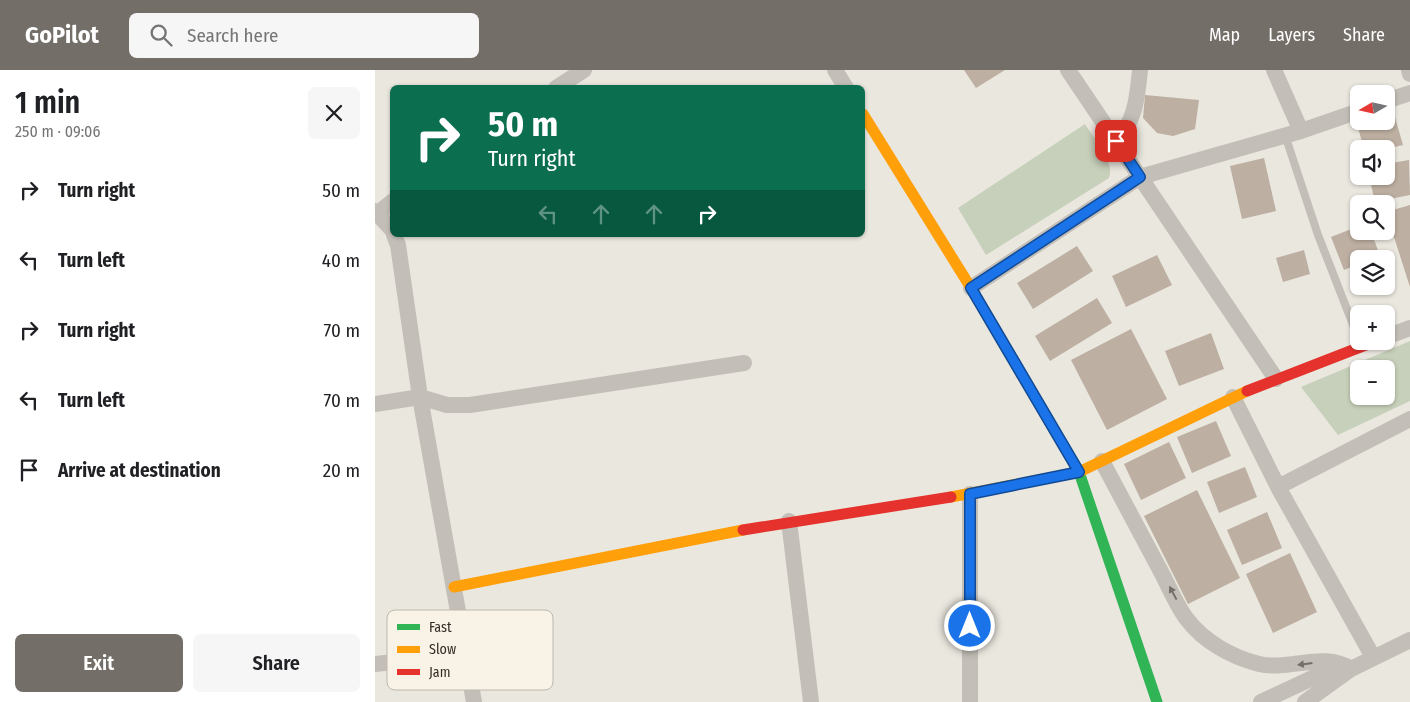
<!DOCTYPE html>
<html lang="en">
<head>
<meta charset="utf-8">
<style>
  :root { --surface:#fff; --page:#f6f6f6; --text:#202124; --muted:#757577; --accent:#736e67 }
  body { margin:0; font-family:"Fira Sans Condensed",sans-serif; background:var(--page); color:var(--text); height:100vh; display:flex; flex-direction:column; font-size:19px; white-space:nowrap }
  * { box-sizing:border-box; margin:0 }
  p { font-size:16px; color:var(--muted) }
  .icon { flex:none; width:28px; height:28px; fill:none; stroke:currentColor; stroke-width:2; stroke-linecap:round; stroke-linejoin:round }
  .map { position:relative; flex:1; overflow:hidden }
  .side { display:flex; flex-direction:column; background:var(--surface); width:375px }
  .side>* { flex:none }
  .hud { position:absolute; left:15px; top:15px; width:475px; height:152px; border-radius:8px; box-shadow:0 1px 4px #0004; background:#0b6e4f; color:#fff; overflow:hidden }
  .needle { width:32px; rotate:261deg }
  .controls { position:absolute; left:975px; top:15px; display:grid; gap:10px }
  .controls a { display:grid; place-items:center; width:45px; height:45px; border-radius:8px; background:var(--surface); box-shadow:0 1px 4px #0004; font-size:25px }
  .pin { position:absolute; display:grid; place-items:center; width:42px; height:42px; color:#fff; margin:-21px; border-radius:10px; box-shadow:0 2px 8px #0006 }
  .me { position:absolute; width:55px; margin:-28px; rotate:0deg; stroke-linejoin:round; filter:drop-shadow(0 0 4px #0008) }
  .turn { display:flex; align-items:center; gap:18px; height:105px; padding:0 15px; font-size:22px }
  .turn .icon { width:65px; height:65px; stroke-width:2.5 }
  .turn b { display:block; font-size:35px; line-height:42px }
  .lanes { display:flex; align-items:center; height:48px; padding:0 15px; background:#0003; justify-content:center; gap:25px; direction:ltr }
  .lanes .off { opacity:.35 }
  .round { display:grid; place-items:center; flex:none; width:52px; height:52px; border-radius:8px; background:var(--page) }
  .overview { display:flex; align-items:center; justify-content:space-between; height:85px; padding:0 15px }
  h1 { font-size:30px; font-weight:600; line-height:38px }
  .action { display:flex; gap:10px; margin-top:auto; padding:10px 15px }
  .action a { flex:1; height:58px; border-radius:8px; background:var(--accent); color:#fff; font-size:20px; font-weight:600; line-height:58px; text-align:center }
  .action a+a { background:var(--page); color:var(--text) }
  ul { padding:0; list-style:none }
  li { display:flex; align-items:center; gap:15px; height:70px; padding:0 15px }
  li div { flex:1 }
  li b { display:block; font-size:19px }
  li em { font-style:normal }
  header { display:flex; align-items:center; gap:30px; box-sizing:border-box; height:70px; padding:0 25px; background:var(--accent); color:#fff }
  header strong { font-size:24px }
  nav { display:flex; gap:28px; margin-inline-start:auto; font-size:18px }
  .search { width:350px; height:45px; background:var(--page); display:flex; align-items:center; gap:12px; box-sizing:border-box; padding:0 18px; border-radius:8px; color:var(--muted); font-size:19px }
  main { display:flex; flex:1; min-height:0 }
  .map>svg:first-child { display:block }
</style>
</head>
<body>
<header>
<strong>GoPilot</strong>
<div class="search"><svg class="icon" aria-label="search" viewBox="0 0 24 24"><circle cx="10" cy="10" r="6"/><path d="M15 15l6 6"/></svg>Search here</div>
<nav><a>Map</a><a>Layers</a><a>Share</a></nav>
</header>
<main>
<section class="side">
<div class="overview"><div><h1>1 min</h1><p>250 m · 09:06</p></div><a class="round"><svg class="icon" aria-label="close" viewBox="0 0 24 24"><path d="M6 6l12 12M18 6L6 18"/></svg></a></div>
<ul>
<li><svg class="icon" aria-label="right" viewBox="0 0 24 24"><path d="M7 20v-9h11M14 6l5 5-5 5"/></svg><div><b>Turn right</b></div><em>50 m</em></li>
<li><svg class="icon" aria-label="left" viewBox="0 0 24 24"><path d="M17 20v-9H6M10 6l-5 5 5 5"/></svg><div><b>Turn left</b></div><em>40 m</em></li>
<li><svg class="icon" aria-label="right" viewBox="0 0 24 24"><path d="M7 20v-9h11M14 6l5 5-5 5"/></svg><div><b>Turn right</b></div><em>70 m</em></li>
<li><svg class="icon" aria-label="left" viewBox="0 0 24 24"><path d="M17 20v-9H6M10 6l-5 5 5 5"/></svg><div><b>Turn left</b></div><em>70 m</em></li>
<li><svg class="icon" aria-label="arrive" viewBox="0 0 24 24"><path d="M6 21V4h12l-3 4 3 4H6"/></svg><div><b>Arrive at destination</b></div><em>20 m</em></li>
</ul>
<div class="action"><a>Exit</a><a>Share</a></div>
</section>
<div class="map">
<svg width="1035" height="632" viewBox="0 0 1035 632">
  <rect width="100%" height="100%" fill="#eae7df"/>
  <path fill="#c7d0ba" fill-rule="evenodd" d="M710 54C719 69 740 90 734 108L611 185 583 138Z
    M1035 271V331L963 365 926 317ZM984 299H1011V326H984Z"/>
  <path fill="#bdafa1" d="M589 0H630L601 18Z
    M770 25 824 30 820 59 798 66 782 63 768 48Z
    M1019 44 1028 75 1011 79H989L982 54 993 51H1011V46Z
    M889 88 901 141 867 149 855 96Z
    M1034 90 1035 125 1000 132 994 106H1011V94Z
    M1035 135V217L1011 142Z
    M984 156V161H996L1005 186 998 189H984V194L969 200 956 167Z
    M702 176 718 201 658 239 642 213Z
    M929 180 935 204 908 212 901 188Z
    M782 185 797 215 751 237 737 206Z
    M722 228 737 253 675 291 660 266Z
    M756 259 792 329 732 360 696 290Z
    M836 263 849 299 804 316 790 281Z
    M841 351 856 386 817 403 802 367Z
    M794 372 811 408 766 430 749 394Z
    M870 397 882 427 844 443 832 412Z
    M822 420 865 508 813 534 769 446Z
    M892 442 907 478 867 495 852 460Z
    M915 483 942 542 898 563 871 504Z"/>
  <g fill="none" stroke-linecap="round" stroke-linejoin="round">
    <path stroke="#c3bfb8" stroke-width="8" d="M910 65 943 165 984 270"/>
    <path stroke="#c3bfb8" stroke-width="16" d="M460 0 471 18
      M693 0 901 309
      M899 0 926 61
      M1034 0 1035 4
      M181 18 209 0
      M1011 31 1035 23
      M741 71C761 50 762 28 765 0
      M0 141 18 161
      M3 143 18 131
      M19 165 23 175 45 327 99 632
      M596 218 765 107 926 61 984 41
      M1011 267 1035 258
      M858 327 903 417 998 587
      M0 334 45 327 72 335H95L369 293
      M727 391C746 426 765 462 784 498 793 514 800 533 811 548 828 571 856 587 884 594 914 601 949 581 976 599
      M903 417 1035 349
      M414 451 436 632
      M0 594 91 584
      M595 632V424
      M886 632 946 604 974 600
      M930 632 976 599 1035 570"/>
    <path stroke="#30b455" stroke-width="11" d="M663 332 704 402 782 632"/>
    <path stroke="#ff9f0a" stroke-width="11" d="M488 44 596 218 663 332
      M576 427 704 402 872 321
      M79 517 368 460"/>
    <path stroke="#e5322d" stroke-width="11" d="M872 321 1001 271
      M368 460 576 427"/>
  </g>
  <defs><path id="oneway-solid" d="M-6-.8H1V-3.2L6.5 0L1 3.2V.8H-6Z" transform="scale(1.25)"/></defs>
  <g fill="#746f68">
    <use href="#oneway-solid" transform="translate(798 523) rotate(-118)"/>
    <use href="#oneway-solid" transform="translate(930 594) rotate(173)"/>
  </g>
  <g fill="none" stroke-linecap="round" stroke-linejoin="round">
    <g stroke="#114b97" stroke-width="12">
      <path id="route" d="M595 556V424L704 402 596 218 765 107 741 71"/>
    </g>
    <use href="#route" stroke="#1a73e8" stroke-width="9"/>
  </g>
  <rect x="12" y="540" width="166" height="80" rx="8" fill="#f8f3e6" stroke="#bdb8ad" stroke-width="1"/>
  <rect x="22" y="554" width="23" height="6" fill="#30b455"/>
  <rect x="22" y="576" width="23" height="7" fill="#ff9f0a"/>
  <rect x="22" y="599" width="23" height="6" fill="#e5322d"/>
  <g font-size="14" fill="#332d27">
    <text x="54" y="562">Fast</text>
    <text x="54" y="584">Slow</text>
    <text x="54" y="607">Jam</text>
  </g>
</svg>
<div class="controls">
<a><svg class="needle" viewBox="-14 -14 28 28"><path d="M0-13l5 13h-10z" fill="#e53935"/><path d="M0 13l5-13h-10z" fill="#757577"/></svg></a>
<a><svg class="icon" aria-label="sound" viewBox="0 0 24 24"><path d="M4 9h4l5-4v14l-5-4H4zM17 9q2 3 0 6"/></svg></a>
<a><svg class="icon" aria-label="search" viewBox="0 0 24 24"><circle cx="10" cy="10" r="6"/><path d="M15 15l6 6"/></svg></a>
<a><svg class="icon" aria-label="layers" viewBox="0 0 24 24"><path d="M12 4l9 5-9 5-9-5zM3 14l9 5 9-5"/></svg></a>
<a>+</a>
<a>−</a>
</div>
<div class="pin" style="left:741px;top:71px;background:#d93025"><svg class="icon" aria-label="arrive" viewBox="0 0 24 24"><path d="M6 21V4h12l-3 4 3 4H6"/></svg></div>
<svg class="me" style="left:595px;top:556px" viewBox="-20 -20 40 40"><circle r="17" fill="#1a73e8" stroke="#fff" stroke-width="3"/><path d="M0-11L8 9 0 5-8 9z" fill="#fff"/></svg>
<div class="hud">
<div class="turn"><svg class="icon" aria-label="right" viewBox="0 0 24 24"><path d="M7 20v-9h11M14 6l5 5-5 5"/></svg><div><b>50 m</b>Turn right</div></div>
<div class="lanes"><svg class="icon off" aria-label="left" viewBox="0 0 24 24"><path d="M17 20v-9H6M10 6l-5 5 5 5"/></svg><svg class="icon off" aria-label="ahead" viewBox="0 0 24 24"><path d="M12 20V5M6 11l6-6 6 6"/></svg><svg class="icon off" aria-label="ahead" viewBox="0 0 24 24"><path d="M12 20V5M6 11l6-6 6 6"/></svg><svg class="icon" aria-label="right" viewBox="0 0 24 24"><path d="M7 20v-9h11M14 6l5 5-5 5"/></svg></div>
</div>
</div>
</main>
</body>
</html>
